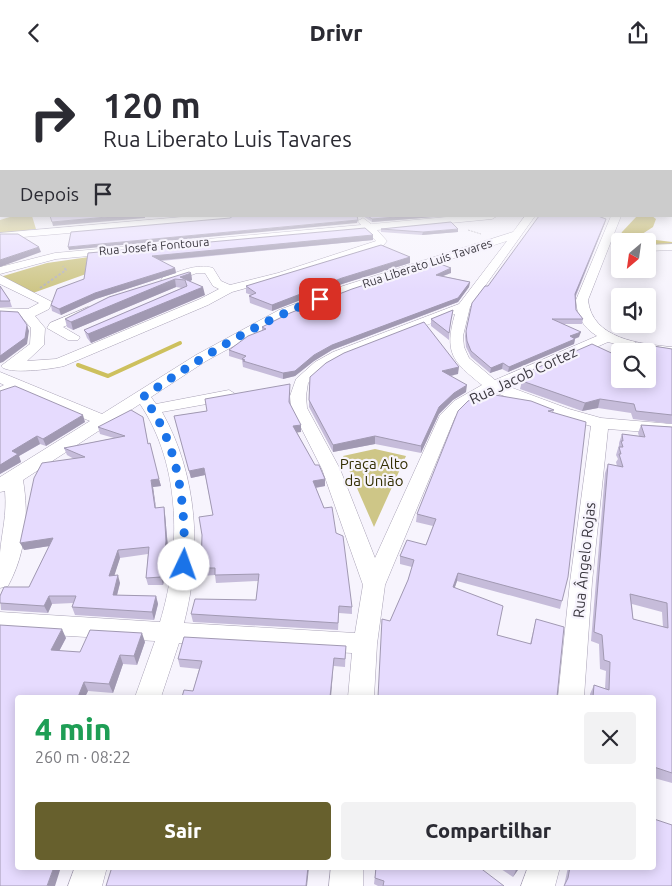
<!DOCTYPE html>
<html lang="pt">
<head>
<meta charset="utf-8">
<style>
  :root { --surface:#fff; --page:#f2f2f3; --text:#2b2b33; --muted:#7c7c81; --accent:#67602d }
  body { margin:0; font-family:Ubuntu,sans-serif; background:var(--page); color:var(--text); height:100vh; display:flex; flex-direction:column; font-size:19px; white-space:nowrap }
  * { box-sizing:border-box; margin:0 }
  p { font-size:16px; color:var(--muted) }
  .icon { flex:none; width:28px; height:28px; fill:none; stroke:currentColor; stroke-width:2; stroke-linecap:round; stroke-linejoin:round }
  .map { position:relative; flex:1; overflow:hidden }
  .panel { position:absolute; left:15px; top:630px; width:641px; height:175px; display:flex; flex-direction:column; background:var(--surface); border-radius:5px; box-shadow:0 2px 12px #0003 }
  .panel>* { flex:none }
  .banner { position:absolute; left:0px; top:0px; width:672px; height:152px; box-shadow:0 2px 12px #0003; background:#fff; color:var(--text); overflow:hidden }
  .needle { width:32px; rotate:209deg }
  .buttons { position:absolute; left:611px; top:168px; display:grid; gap:10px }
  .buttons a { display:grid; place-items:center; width:45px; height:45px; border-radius:5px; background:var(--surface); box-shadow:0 2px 12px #0003; font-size:25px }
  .pin { position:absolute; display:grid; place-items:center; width:42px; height:42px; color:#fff; margin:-21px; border-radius:10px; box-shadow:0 2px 8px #0006 }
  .me { position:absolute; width:55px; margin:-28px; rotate:3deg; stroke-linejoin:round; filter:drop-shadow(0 0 4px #0008) }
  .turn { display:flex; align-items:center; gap:18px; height:105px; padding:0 20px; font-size:22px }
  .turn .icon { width:65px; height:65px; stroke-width:2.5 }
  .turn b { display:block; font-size:35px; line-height:42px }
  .then { display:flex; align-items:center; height:48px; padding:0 20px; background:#0003; gap:10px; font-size:19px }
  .round { display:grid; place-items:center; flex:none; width:52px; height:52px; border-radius:5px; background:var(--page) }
  .headline { display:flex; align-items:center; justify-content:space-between; height:85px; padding:0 20px }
  h1 { font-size:30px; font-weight:800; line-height:38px; color:#1e9e55 }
  .button { display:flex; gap:10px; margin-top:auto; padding:10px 20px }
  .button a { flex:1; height:58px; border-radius:5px; background:var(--accent); color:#fff; font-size:20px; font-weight:800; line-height:58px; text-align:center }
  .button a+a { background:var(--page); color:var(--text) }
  header { display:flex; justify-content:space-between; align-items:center; height:65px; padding:0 20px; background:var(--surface); font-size:22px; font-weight:800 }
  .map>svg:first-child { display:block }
</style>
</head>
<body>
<header><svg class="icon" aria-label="back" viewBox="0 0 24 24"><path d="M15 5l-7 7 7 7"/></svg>Drivr<svg class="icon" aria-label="share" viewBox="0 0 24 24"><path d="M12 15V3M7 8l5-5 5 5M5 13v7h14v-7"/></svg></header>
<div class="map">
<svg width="672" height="821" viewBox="0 0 672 821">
  <rect width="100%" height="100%" fill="#f7f4fd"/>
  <path fill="#cec687" d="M13 151H32L36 164 0 169V155Z
    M89 192 86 209 33 228 0 212 47 198Z
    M375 384 406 391 374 462 343 391Z"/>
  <path fill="#c1b452" d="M637 151H652L656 154 653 162 639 171 640 173 672 177V180H648V176H620V179H617L622 167Z"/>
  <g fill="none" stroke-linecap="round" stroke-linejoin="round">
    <path stroke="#cdc05e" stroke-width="4" d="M78 300 108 311 180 278"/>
    <g stroke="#a9a2b6" stroke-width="1">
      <path id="minor" d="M193 151H235L230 154 0 174V168Z
        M457 151H497L492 154 377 165 387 176 382 182 286 212 232 227 208 240 64 301C52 304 7 310 1 301L30 279 31 263 21 251H0V243L28 244 39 238 0 219V210L52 237 49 244 35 251 45 263 44 280 27 296 56 294 200 234 219 224 213 221 205 208H197L167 219 163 218 161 215 163 212C179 207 196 198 213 203L221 216 230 220 278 208 376 176 366 166 56 194 0 209V202L55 188 361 160 358 156 363 153 371 159Z
        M525 151H535L470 242 463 271 464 282 469 293 495 315 597 271C583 262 577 252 576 235L611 151H621L588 235C592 274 640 279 672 282V290L642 286 608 277 507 321 569 344 601 353 672 359V369L608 364 592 517 584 632H558L570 517 591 361 557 352 494 327 466 342 455 352 385 520 377 579 374 632H348L352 588 179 578 161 632H135L155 576 0 567V547L160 557C181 488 182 401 140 339L23 415C29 451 26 488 8 521L0 523C0 512 0 500 0 488 2 465 7 451 5 426L0 427V412L90 356 17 326 0 333V322L4 320 0 318V307L102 349 196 290 279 245 343 221 513 167ZM507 176 459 239 333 287 315 297 296 314 290 331 291 343 322 404 363 520 355 568 184 558C202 488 198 411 162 347L229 335 237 330 229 325 156 339 151 332 206 296 289 251 351 227ZM455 249C444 288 452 296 482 320L454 336 440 350 375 493 340 404 307 343 306 331 308 318 325 303 343 293Z
        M672 179V185L648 186V180Z
        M88 242 93 243 95 246 93 249 63 262 80 272 78 275H68L47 263 50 258Z
        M75 802H107L102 821H68Z
        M331 802H363V821H329Z
        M528 802H560L555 821H521Z"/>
    </g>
    <path stroke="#b8b5bd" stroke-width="1" stroke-dasharray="2 1" stroke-linecap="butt" d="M468 165 481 169"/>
    <path stroke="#b8b5bd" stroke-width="2" stroke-dasharray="2.5 2" stroke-linecap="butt" d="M40 223 66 205 63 201"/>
    <use href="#minor" fill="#fff" fill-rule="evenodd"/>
  </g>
  <path fill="#c6bcda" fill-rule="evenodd" d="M363 151H446L372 157Z
    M605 158 576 231V245L583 254 582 259H564L579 272 575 274 574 279 508 307 502 304 490 308 471 292 466 282 465 271 466 266 488 221Z
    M381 164 458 167 422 170 381 167Z
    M373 170V175L161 196 175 203 176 208 96 234 61 250 52 246 51 240 84 214 88 188Z
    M410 198 342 219 272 246 250 238 249 231 251 230 246 228V221Z
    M191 208 192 215 190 216 205 230 91 278 87 273 84 265 182 223 176 222 73 265 67 262 65 254Z
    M451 208 443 211 470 217 469 222 458 237 332 285 314 296 295 311 283 314 243 302 242 295 229 291V285L262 266V262Z
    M0 221 10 236 12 242H0Z
    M453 245 450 261 449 275 431 261V254Z
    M635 278 672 284V359L633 354 631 348 598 343 582 346 520 324 522 316 523 315 525 308 620 314 648 286H632Z
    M458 309 451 311 466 327 453 335 439 349 421 388 375 379 333 387 309 342V335Z
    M290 319V338L301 367H297L325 421 316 423 324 443 336 468 352 542V549L339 548 338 565 193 557 191 549 256 535 258 516 216 518 215 510 202 511 201 503 213 450 205 410 191 413 174 351 207 346Z
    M0 326 85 357 46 381 40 379 19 391 21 397 0 409Z
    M554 345 553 347 562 536 560 544 457 516 455 522 497 570 530 579 536 554 557 632 390 556 408 515 412 502 400 499V491L426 480 433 461 416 457 417 449Z
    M143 352 148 378 161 421 153 422 156 443 165 449 168 483 166 506 163 520H148L146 513 148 489 120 493 114 510 120 518 117 530 156 531 158 539 154 555 75 550 72 542 73 538 52 539 48 548 1 545 0 531 29 522 49 481 24 485 74 394 67 390 64 383 114 373 100 369 98 362Z
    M641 360 672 362V718L654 713V632H590V629L594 620 605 624 606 606 600 604 599 579 591 576 605 408 608 399 617 401 616 397 618 394 616 390 619 380V378L622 369 639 371 638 368ZM632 539 662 547 663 562 633 554Z
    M0 560 66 573 59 586 80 587 145 577 137 600 123 599 113 628 88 626 85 632H18Z
    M346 581 345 602 334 601 193 626 199 604 180 602 178 594Z
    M376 802 504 821H378L374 819Z
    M498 802H520L513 812Z
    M568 802H654L672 821H564Z"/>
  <path fill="#a199b2" d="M118 151H145V153L53 161 52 157Z
    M408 151H446L372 157V154Z
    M606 154 605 158 574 234 575 229Z
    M358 155 357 158 69 185 68 182Z
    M458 164V167L422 170 423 167Z
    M373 170V175L153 196 152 191Z
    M39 182 41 187 0 202V195Z
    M410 192V198L342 219 272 246V240L342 213Z
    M175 203 176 208 96 234 61 250 59 244 95 228Z
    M451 203V208L435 214 436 210Z
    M191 208 192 215 186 218 185 215 180 212Z
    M175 214 176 222 73 265 71 257Z
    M470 217 469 222 458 237 332 285 314 296 295 311 283 314V308L332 280Z
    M203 222 205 230 91 278 88 269Z
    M27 260 29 266 27 279 3 297 0 298V291Z
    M581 267 579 272 568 276 570 271Z
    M575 274 574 279 508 307 509 302Z
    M503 298 502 304 490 308 491 303Z
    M459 302 458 309 441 313 442 306Z
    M467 320 466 327 453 335 439 349 421 388V381L439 342 454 328Z
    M600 334 598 343 582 346 585 338Z
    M83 350 85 357 46 381 43 374Z
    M301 360V367L294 368 293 361Z
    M37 371 40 379 19 391 21 397 0 409V400L12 386Z
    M375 371V379L333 387V380Z
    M204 403 205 410 191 413 189 406Z
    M159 414 161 421 153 422 157 450 151 415Z
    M325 414V421L313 423V416Z
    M164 442 165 449 168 483 166 506 163 520 161 512Z
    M53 473 56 480 24 485 20 478Z
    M118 485 120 493 112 518 109 511Z
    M458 508 457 516 452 530 453 522Z
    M118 510 120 518 115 538 113 530Z
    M49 531 52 539 48 548 44 541Z
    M156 531 158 539 154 555 152 547Z
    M62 564 66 573 55 594 51 585Z
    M142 568 145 577 137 600 134 591Z
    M120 590 123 599 113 628 109 619Z
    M334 593 331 632H330Z
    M84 617 88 626 85 632H78Z
    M54 802H61L55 821H47Z
    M308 802H309L307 821H306Z
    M518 802H520L513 812 516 805Z"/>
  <path fill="#e6dbfe" stroke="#a199b2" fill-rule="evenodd" d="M50 151H118L52 157Z
    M233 151H357L358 155 68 182 71 167 230 153Z
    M368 151H408L372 154Z
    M539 151H598L606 154 575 229 576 245 583 254H552L581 267 570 271 575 274 509 302 503 298 491 303 471 286 467 276 466 266 472 238 485 221H488Z
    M451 157 458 164 423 167 381 164Z
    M365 163 373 170 152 191 175 203 95 228 59 244 51 240 57 224 84 214 88 188Z
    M0 169H18L39 182 0 195Z
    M381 180 410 192 342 213 272 240 249 231 256 228 246 221Z
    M435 197 451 203 436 210 470 217 458 233 332 280 314 290 295 306 283 308 243 296 245 295 242 294 246 291 229 285 248 271 266 264 262 262 290 248 352 224Z
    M189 207 191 208 180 212 203 222 88 269 84 265 187 221 185 215 175 214 71 257 65 254 109 232Z
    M0 221 10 236H0Z
    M453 245 451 255 449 268 431 254Z
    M0 246 18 247 27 260 25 273 0 291Z
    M424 257 459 302 442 306 467 320 454 328 439 342 421 381 375 371 333 380 309 335 310 312 326 298 344 288Z
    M635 278 672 284V350L636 346 634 339 600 334 585 338 522 316 531 312 525 308 592 279 620 292V314H648V286H634Z
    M290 319 289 337 301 360 293 361 315 400H319L325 414 313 416 324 443 332 442 336 468 343 471 352 542 339 541 338 558 191 549 195 534 256 535 259 509 215 510V503H201L202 470 199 452 213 450 204 403 189 406 174 351 207 346 205 334Z
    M15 321 83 350 43 374 37 371 12 386 18 389 0 400V326Z
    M483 328 531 336 554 345 548 346 586 357 568 512 562 536 458 508 453 522 503 541 497 570 531 579 536 554 564 562 557 632H378L382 554 390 556 408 515 414 495 400 491 407 475 426 480 436 454 417 449 458 346 468 336Z
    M131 345 143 352 148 379 150 378 159 414 151 415 155 443 164 442 166 476 164 498 161 512 146 513 149 482 118 485 109 511 118 510 113 530 156 531 152 547 72 542 76 531H49L44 541 0 538V531L4 522H29L53 473 20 478 34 413 42 398 85 392 64 383 125 371 98 362Z
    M641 360 672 362V708L654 702V632H593L594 620 609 625 610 597 604 595 602 570 594 567 608 399 623 402 619 389H621L619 382H623L621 376H623L622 369 645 372ZM630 529 667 538 668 563 633 554Z
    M0 560 62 564 51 585 80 587 90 565 142 568 134 591 120 590 109 619 84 617 78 632H18V802H54L47 821H0Z
    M184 572 346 581 345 594 334 593 330 632H182L184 625 193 626 202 596 178 594Z
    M654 754 672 760V821H564L568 813 570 802H654Z
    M112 802H308L306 821H106Z
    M376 802H479L504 821H383L384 816 375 813Z
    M511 802H518L516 805Z"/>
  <linearGradient id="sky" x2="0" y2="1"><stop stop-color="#9db9b1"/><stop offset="0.49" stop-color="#fbfafe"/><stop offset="1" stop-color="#fbfafe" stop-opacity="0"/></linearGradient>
  <rect width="672" height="225" fill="url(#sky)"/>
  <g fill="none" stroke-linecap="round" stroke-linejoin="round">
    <path stroke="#1a73e8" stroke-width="9" stroke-dasharray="0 16.2" d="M184 500C186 444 180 378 143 332 199 294 256 257 320 234"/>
  </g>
  <g text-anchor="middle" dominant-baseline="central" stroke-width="4.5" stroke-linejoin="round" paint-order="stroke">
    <g font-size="12" fill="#3c3941" stroke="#f7f4fd">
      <text transform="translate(154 181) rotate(-5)">Rua Josefa Fontoura</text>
      <text transform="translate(427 198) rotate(-18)">Rua Liberato Luis Tavares</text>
    </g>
    <g font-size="15" fill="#3c3941" stroke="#f7f4fd">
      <text transform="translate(523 310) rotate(-25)">Rua Jacob Cortez</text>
      <text transform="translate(584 495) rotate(-84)">Rua Ângelo Rojas</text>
    </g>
    <g font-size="15" fill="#342f03" stroke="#f7f4fd">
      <text x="374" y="398">Praça Alto<tspan x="374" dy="17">da União</tspan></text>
    </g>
  </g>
</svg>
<div class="buttons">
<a><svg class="needle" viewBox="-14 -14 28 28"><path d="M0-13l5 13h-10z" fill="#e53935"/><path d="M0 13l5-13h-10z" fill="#7c7c81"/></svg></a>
<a><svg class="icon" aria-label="sound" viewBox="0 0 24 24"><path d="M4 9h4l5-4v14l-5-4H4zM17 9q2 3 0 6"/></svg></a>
<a><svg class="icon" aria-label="search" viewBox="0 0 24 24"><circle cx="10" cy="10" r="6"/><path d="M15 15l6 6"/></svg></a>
</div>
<div class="pin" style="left:320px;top:234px;background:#d93025"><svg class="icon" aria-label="arrive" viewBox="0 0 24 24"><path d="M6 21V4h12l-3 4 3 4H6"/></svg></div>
<svg class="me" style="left:184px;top:500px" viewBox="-20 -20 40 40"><circle r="19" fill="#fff"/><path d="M0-13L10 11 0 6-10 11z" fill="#1a73e8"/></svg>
<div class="banner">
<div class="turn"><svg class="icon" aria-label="right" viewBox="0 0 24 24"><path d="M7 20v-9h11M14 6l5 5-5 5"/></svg><div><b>120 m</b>Rua Liberato Luis Tavares</div></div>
<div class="then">Depois<svg class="icon" aria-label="arrive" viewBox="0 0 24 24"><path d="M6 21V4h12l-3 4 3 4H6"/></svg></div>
</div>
<section class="panel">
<div class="headline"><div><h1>4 min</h1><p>260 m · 08:22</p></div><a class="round"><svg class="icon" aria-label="close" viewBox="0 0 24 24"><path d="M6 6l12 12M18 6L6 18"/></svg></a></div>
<div class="button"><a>Sair</a><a>Compartilhar</a></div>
</section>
</div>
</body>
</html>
